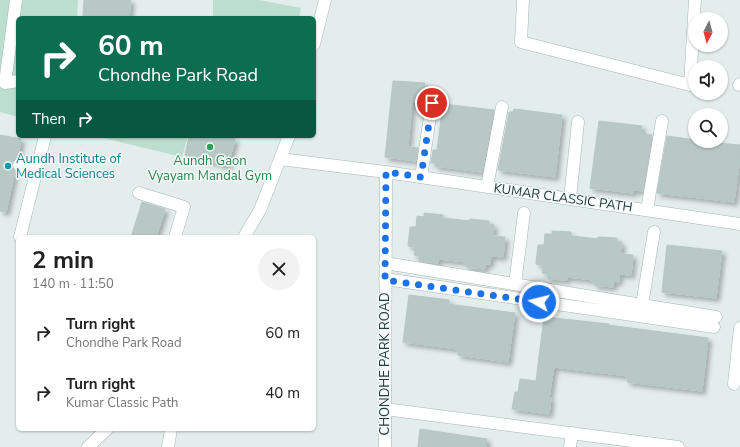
<!DOCTYPE html>
<html lang="en">
<head>
<meta charset="utf-8">
<style>
  :root { --surface:#fff; --page:#f2f2f2; --text:#222; --muted:#767676 }
  body { margin:0; font-family:"Nunito Sans",sans-serif; background:var(--page); color:var(--text); height:100vh; display:flex; flex-direction:column; font-size:15px; white-space:nowrap }
  * { box-sizing:border-box; margin:0 }
  p { font-size:13px; color:var(--muted) }
  .icon { flex:none; width:22px; height:22px; fill:none; stroke:currentColor; stroke-width:2; stroke-linecap:round; stroke-linejoin:round }
  .map { position:relative; flex:1; overflow:hidden }
  .sheet { position:absolute; left:16px; top:235px; width:300px; height:196px; display:flex; flex-direction:column; background:var(--surface); border-radius:6px; box-shadow:0 1px 3px #0004 }
  .sheet>* { flex:none }
  .guide { position:absolute; left:16px; top:16px; width:300px; height:122px; border-radius:6px; box-shadow:0 1px 3px #0004; background:#0b6e4f; color:#fff; overflow:hidden }
  .needle { width:26px; rotate:186deg }
  .controls { position:absolute; left:688px; top:12px; display:grid; gap:8px }
  .controls a { display:grid; place-items:center; width:40px; height:40px; border-radius:50%; background:var(--surface); box-shadow:0 1px 3px #0004; font-size:20px }
  .pin { position:absolute; display:grid; place-items:center; width:34px; height:34px; color:#fff; margin:-17px; border:2px solid #fff; border-radius:50%; box-shadow:0 1px 4px #0007 }
  .me { position:absolute; width:44px; margin:-22px; rotate:278deg; stroke-linejoin:round; filter:drop-shadow(0 0 3px #0008) }
  .turn { display:flex; align-items:center; gap:14px; height:84px; padding:0 16px; font-size:18px }
  .turn .icon { width:52px; height:52px; stroke-width:2.5 }
  .turn b { display:block; font-size:28px; line-height:34px }
  .then { display:flex; align-items:center; height:38px; padding:0 16px; background:#0003; gap:8px; font-size:15px }
  .round { display:grid; place-items:center; flex:none; width:42px; height:42px; border-radius:21px; background:var(--page) }
  .summary { display:flex; align-items:center; justify-content:space-between; height:68px; padding:0 16px }
  h1 { font-size:24px; font-weight:700; line-height:30px }
  ul { padding:0; list-style:none }
  li { display:flex; align-items:center; gap:12px; height:60px; padding:0 16px }
  li div { flex:1 }
  li b { display:block; font-size:15px }
  li em { font-style:normal }
  .map>svg:first-child { display:block }
</style>
</head>
<body>
<div class="map">
<svg width="740" height="447" viewBox="0 0 740 447">
  <defs>
    <filter id="shadow"><feDropShadow dx="3.5" dy="3.5" stdDeviation="2" flood-color="#0004"/></filter>
  </defs>
  <rect width="100%" height="100%" fill="#e3edeb"/>
  <path fill="#bcdecf" d="M0 0H78L77 18H18V117L0 112Z
    M213 0H259L301 8 299 18H213Z
    M95 136H188L182 157Z"/>
  <path fill="#b8c8c5" stroke="#b5c7c5" filter="url(#shadow)" d="M84 0H131L129 18 83 17Z
    M393 81 425 83 423 103 412 102 408 147 418 148 416 161 385 157Z
    M443 104 494 110 482 172 435 166 436 163H431L433 150H437Z
    M514 109 562 115 555 177 498 170 509 112H513Z
    M599 121 642 126 641 133 652 135 643 191 634 190 633 193 590 188Z
    M0 135 21 139 18 158 14 160 12 164V168L15 171 6 212 0 211Z
    M189 136H220L235 139 228 166 185 155Z
    M667 136 695 140V141L740 145V158L734 202 657 193Z
    M142 202 165 209 156 237H131Z
    M424 213 443 215V218L470 221V219L489 221V224L494 225 493 236 505 237 503 257 491 256 490 264H485V269L466 267V262L439 259 438 263 419 261 420 256 414 255 415 247 408 246 410 227H416L417 216 424 217Z
    M552 231 571 232V236L598 239V237L617 238V242H622L621 254 633 255 631 275 619 274V282L614 281 613 287 594 285V280L567 277V280L548 279V274L542 273 543 265 536 264 538 245H544L545 234H552Z
    M667 245 722 251 716 298 662 292Z
    M409 295 449 300 448 304 515 313 508 362 458 355V349L403 342Z
    M544 317 609 324 608 325 708 338 702 391 627 382 628 376 554 367 549 398H551L549 414 512 409 515 392H518L520 379 536 381Z
    M420 429 487 439 486 447H418Z"/>
  <g fill="none" stroke-linecap="round" stroke-linejoin="round">
    <g stroke="#a5b5b4" stroke-width="13">
      <path id="minor" d="M16 0 5 83 18 81
        M523 0 521 42 690 85 695 0
        M314 44 325 0
        M739 85 740 84
        M280 159 386 172 740 224
        M19 165 37 169 20 237
        M37 169 45 136
        M421 177 432 103
        M487 187 502 107
        M139 193 184 207 175 237
        M570 199 578 122
        M647 210 662 121
        M244 237 260 210 289 136
        M385 263 716 317
        M385 279 714 327
        M515 284 524 213
        M642 305 654 232
        M734 384 740 328
        M385 409 678 447
        M88 447 107 429
        M168 447 171 429
        M385 447 386 172
        M570 447 572 433"/>
    </g>
    <use href="#minor" stroke="#fff" stroke-width="12"/>
  </g>
  <g fill="none" stroke-linecap="round" stroke-linejoin="round">
    <path stroke="#1a73e8" stroke-width="7" stroke-dasharray="0 12.6" d="M432 103 421 177 386 172 385 280 539 302"/>
  </g>
  <circle fill="#2e9e5b" stroke="#f4f9f8" stroke-width="1.5" cx="210" cy="147" r="4"/>
  <circle fill="#0f9aa8" stroke="#f4f9f8" stroke-width="1.5" cx="8" cy="166" r="4"/>
  <g text-anchor="middle" dominant-baseline="central" stroke-width="3" stroke-linejoin="round" paint-order="stroke">
    <g font-size="13" fill="#0d838f" stroke="#f4f9f8" text-anchor="start">
      <text x="16" y="159">Aundh Institute of<tspan x="16" dy="15">Medical Sciences</tspan></text>
    </g>
    <g font-size="13" fill="#27864d" stroke="#f4f9f8">
      <text x="210" y="161">Aundh Gaon<tspan x="210" dy="15">Vyayam Mandal Gym</tspan></text>
    </g>
    <g font-size="13" fill="#223d3e" stroke="#f4f9f8">
      <text transform="translate(563 198) rotate(8)">KUMAR CLASSIC PATH</text>
      <text transform="translate(385 364) rotate(-90)">CHONDHE PARK ROAD</text>
    </g>
  </g>
</svg>
<div class="controls">
<a><svg class="needle" viewBox="-14 -14 28 28"><path d="M0-13l5 13h-10z" fill="#e53935"/><path d="M0 13l5-13h-10z" fill="#767676"/></svg></a>
<a><svg class="icon" aria-label="sound" viewBox="0 0 24 24"><path d="M4 9h4l5-4v14l-5-4H4zM17 9q2 3 0 6"/></svg></a>
<a><svg class="icon" aria-label="search" viewBox="0 0 24 24"><circle cx="10" cy="10" r="6"/><path d="M15 15l6 6"/></svg></a>
</div>
<div class="pin" style="left:432px;top:103px;background:#d93025"><svg class="icon" aria-label="arrive" viewBox="0 0 24 24"><path d="M6 21V4h12l-3 4 3 4H6"/></svg></div>
<svg class="me" style="left:539px;top:302px" viewBox="-20 -20 40 40"><circle r="17" fill="#1a73e8" stroke="#fff" stroke-width="3"/><path d="M0-11L8 9 0 5-8 9z" fill="#fff"/></svg>
<div class="guide">
<div class="turn"><svg class="icon" aria-label="right" viewBox="0 0 24 24"><path d="M7 20v-9h11M14 6l5 5-5 5"/></svg><div><b>60 m</b>Chondhe Park Road</div></div>
<div class="then">Then<svg class="icon" aria-label="right" viewBox="0 0 24 24"><path d="M7 20v-9h11M14 6l5 5-5 5"/></svg></div>
</div>
<section class="sheet">
<div class="summary"><div><h1>2 min</h1><p>140 m · 11:50</p></div><a class="round"><svg class="icon" aria-label="close" viewBox="0 0 24 24"><path d="M6 6l12 12M18 6L6 18"/></svg></a></div>
<ul>
<li><svg class="icon" aria-label="right" viewBox="0 0 24 24"><path d="M7 20v-9h11M14 6l5 5-5 5"/></svg><div><b>Turn right</b><p>Chondhe Park Road</p></div><em>60 m</em></li>
<li><svg class="icon" aria-label="right" viewBox="0 0 24 24"><path d="M7 20v-9h11M14 6l5 5-5 5"/></svg><div><b>Turn right</b><p>Kumar Classic Path</p></div><em>40 m</em></li>
</ul>
</section>
</div>
</body>
</html>
